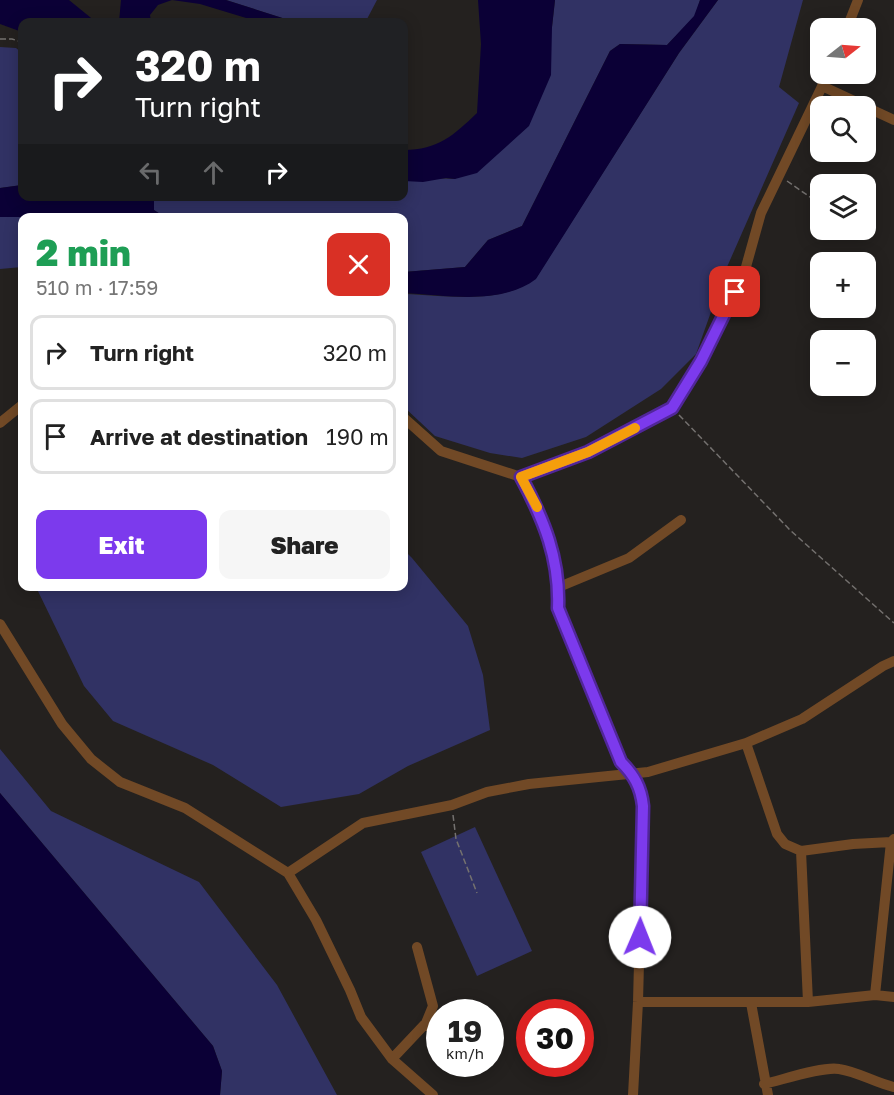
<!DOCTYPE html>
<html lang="en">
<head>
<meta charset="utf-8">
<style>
  :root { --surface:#fff; --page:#f6f6f6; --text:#222; --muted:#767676; --line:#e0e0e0; --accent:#7c3aed }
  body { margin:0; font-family:"Golos Text",sans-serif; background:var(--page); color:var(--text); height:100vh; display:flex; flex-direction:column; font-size:22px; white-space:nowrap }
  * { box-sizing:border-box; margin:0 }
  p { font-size:20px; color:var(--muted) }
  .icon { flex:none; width:33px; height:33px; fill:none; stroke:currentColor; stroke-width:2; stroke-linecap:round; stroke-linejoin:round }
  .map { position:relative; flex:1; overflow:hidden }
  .details { position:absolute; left:18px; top:213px; width:390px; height:378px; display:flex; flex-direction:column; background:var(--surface); border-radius:12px; box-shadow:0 3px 15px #0003 }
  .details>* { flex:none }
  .top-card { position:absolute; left:18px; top:18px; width:390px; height:183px; border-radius:12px; box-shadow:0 3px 15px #0003; background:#202124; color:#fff; overflow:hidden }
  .needle { width:39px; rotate:73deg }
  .controls { position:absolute; left:810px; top:18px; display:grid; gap:12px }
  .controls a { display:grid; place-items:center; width:66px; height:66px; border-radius:12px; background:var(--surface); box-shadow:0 3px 15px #0003; font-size:30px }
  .speed { position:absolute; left:426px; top:999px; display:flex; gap:12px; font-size:30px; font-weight:700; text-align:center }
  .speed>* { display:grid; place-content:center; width:78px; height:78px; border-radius:50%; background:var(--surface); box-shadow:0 3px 15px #0003; line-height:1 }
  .speed small { font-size:15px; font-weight:400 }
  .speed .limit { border:9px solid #d22; background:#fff; color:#111 }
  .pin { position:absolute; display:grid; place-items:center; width:51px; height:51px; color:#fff; margin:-26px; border-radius:12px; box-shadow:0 3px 9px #0006 }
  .me { position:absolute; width:66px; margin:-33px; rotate:1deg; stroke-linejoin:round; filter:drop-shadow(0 0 4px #0008) }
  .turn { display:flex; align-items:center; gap:21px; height:126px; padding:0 18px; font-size:27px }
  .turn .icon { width:78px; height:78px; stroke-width:2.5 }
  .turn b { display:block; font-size:42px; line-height:51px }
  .lanes { display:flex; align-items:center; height:57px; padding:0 18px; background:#0003; justify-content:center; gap:30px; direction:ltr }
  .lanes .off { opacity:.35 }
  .round { display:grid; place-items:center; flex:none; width:63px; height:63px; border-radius:12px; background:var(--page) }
  .head { display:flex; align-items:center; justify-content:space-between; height:102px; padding:0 18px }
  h1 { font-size:36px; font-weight:800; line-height:45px; color:#1e9e55 }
  .cta { display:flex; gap:12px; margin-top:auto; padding:12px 18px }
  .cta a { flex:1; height:69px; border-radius:12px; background:var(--accent); color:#fff; font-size:24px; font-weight:800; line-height:69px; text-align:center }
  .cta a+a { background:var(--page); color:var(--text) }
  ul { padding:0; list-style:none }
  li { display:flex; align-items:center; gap:18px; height:75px; margin:0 12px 9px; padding:0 6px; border:3px solid var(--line); border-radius:12px }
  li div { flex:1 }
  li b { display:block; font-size:22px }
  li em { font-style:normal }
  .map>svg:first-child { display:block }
</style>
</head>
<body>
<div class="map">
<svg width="894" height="1095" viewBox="0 0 894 1095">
  <rect width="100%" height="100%" fill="#24211f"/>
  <path fill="#313264" d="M226 0H377L367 19 359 22H295Z
    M555 0H700L695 16 667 45 620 44 610 51 522 226 488 240 465 267 404 272V218H165L154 210V197L404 196V181C420 181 440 177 455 179L552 27Z
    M718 0H803L779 87 799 103 727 267 696 354 661 389 586 437 522 458 490 453 435 436 404 407V294C446 295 500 306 536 278L679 53Z
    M0 47 16 48 22 53V185L0 188Z
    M0 217H78L22 218V267L0 269Z
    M404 550 412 558 468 626 483 675 490 730 408 766 359 794 281 807 213 765 113 721 84 686 36 587 404 586Z
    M0 749 51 811 199 882 277 985 337 1095H220L222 1071 213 1046 0 793Z
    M475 827 532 951 477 976 421 852Z"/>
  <path fill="#0b0036" d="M0 0H69L96 22H22V32L0 24Z
    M121 0H226L295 22H259L200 4 172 0 158 5 150 15 151 22H119Z
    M478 0H555L552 27 551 75 529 126 477 173 455 179 446 178 423 182 404 181V150C438 150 454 135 477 113L481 44Z
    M700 0H718L679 53 536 279C500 306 446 295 404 293V272L465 267 488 240 522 226 610 51 620 44 667 45 694 16Z
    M22 185V196L154 197V210L165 217H0V188Z
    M0 793 213 1046 222 1071 220 1095H0Z"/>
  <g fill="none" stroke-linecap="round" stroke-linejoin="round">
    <path stroke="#74716f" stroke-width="1.5" stroke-dasharray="6 3" stroke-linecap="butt" d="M0 39H12L22 42
      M787 181 820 204
      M852 230 860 236
      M679 415 790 530 894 623
      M453 815 456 839 477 893"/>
    <path stroke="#714926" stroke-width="10" d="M847 28 858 0
      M822 86 865 106
      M866 107 894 120
      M404 418 441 451 521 477 588 452 672 408 701 361 744 274 761 213 828 74
      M0 423 22 405
      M521 477C544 520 560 559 558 608L621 762C634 775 641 787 643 806L638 1002 633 1095
      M559 587 629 558 681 520
      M0 624 62 724 91 759 120 782 185 808 288 873 316 920 350 990 361 1017 392 1059 433 1095
      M746 743 777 834 785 844 801 851
      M288 873 363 823 452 805 487 792 529 784 648 772 746 743 802 719 883 666 894 661
      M875 995 891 842 894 839
      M638 1002H808L875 995 894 997
      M808 1002 801 851 853 844 891 842
      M751 1003 768 1095
      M426 1023 440 1037
      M392 1059 426 1023 433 1006 417 947
      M764 1084C782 1080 823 1066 839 1069 859 1072 875 1083 894 1087"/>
  </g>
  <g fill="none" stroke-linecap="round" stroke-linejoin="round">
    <g stroke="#51269a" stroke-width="15">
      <path id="route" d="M640 937 643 806C641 787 634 775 621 762L558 608C560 559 544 520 521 477L588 452 672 408 701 361 735 292"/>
    </g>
    <use href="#route" stroke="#7c3aed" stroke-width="10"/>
    <path stroke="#f59e0b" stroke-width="10" d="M537 507 521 477 588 452 635 428"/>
  </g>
</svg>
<div class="controls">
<a><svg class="needle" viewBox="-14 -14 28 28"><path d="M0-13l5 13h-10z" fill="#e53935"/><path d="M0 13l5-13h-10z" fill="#767676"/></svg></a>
<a><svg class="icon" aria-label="search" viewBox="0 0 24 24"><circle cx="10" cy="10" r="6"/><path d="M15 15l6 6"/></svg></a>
<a><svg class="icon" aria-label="layers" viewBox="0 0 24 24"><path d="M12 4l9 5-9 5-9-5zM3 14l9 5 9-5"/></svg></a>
<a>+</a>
<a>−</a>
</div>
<div class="speed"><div>19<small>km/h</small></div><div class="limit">30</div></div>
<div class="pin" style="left:735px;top:292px;background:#d93025"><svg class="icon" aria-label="arrive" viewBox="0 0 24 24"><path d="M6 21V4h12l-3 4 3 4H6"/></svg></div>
<svg class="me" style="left:640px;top:937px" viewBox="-20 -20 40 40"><circle r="19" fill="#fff"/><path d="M0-13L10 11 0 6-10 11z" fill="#7c3aed"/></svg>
<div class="top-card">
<div class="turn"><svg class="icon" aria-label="right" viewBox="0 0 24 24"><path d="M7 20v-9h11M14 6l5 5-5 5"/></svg><div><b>320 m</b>Turn right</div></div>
<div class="lanes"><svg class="icon off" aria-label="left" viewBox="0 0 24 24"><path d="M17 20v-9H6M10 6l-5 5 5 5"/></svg><svg class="icon off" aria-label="ahead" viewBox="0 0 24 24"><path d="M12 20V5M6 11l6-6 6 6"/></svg><svg class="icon" aria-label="right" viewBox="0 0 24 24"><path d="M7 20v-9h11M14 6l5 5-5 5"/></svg></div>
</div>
<section class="details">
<div class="head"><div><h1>2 min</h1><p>510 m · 17:59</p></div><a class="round" style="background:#d93025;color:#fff"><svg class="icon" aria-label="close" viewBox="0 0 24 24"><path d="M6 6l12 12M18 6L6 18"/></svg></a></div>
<ul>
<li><svg class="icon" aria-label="right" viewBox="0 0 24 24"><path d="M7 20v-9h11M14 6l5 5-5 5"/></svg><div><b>Turn right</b></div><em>320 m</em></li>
<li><svg class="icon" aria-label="arrive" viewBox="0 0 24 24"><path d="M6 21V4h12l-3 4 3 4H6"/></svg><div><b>Arrive at destination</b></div><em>190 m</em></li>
</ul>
<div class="cta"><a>Exit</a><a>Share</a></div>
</section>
</div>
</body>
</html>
